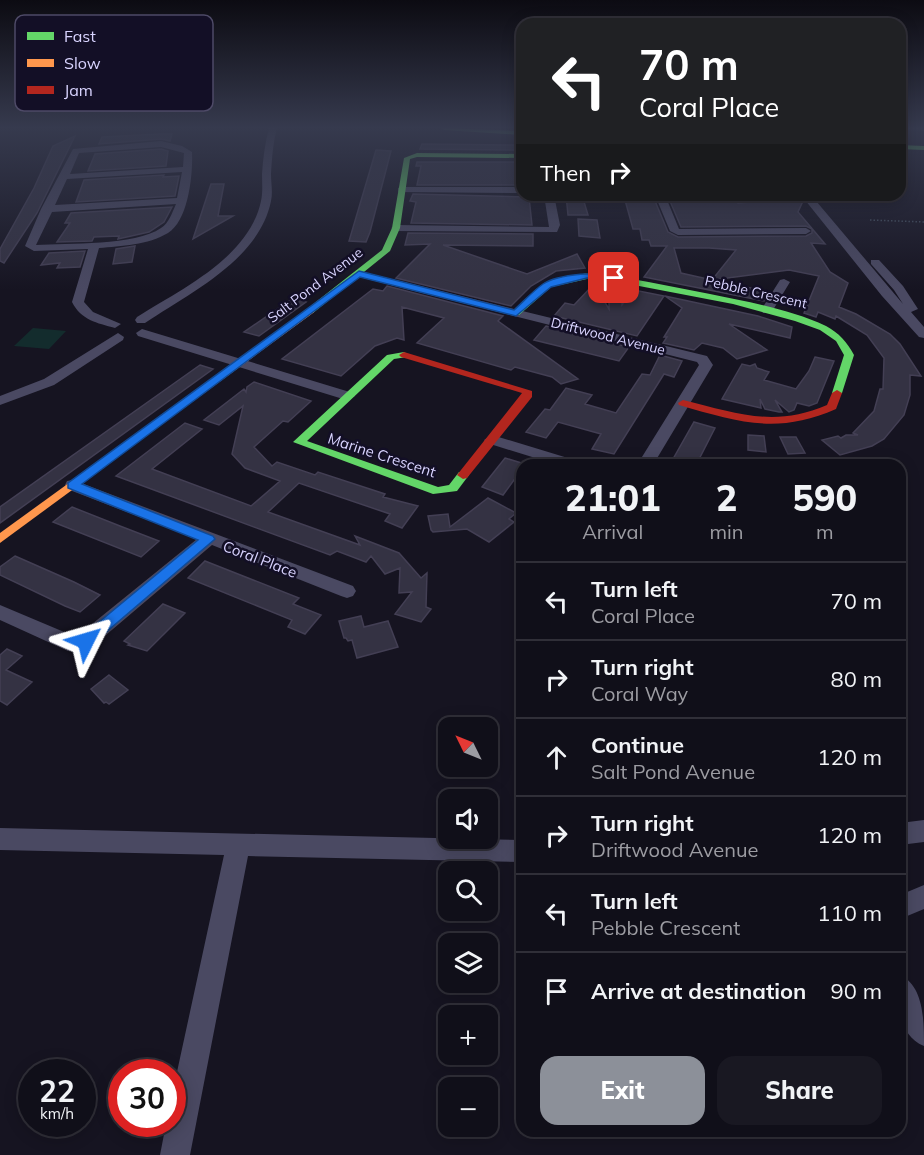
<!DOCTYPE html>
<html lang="en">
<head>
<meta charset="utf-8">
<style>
  :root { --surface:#100f19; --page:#191822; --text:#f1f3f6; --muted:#9c9ca2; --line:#302f38; --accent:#8c9099 }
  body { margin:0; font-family:Mulish,sans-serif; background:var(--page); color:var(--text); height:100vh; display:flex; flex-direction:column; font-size:22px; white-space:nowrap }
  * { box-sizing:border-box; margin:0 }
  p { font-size:20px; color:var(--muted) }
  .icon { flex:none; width:33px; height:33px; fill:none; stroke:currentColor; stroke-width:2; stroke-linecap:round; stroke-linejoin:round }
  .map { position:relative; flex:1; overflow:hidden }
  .side { position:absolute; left:516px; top:459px; width:390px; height:678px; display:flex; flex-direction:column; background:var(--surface); border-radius:18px; box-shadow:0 3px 15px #0003,0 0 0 2px var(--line) }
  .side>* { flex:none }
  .banner { position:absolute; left:516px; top:18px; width:390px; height:183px; border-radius:18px; box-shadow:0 3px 15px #0003,0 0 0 2px var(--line); background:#202124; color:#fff; overflow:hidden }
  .needle { width:39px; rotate:313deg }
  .tools { position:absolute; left:438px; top:717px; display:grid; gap:12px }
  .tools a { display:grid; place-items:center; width:60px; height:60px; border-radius:12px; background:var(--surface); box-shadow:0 3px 15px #0003,0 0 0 2px var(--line); font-size:30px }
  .speed { position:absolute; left:18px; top:1059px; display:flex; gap:12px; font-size:30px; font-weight:700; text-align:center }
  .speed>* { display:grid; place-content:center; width:78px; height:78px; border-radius:50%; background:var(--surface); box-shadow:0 3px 15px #0003,0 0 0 2px var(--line); line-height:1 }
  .speed small { font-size:15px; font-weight:400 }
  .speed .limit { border:9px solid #d22; background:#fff; color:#111 }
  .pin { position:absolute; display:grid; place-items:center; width:51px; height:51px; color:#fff; margin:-26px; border-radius:12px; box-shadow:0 3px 9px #0006 }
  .me { position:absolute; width:66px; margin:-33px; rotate:50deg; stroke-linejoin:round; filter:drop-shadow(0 0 4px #0008) }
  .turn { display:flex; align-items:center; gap:21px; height:126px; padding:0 24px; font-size:27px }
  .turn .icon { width:78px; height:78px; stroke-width:2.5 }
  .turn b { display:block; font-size:42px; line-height:51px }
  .then { display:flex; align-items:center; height:57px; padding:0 24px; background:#0003; gap:12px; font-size:22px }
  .eta { display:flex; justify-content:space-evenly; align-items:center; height:102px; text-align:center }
  .eta b { font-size:36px; font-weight:800; line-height:42px }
  .button { display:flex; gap:12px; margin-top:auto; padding:12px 24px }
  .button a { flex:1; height:69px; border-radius:18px; background:var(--accent); color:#fff; font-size:24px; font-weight:800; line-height:69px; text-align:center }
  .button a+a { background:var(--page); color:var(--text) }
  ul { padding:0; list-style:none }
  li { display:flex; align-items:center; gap:18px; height:78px; padding:0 24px; border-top:2px solid var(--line) }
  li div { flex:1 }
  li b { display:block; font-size:22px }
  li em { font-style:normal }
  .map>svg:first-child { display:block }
</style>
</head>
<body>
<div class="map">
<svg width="924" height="1155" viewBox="0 0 924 1155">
  <rect width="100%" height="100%" fill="#161421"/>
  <path fill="#132c2d" d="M33 328 66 331 49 349 14 346Z"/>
  <path fill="#343243" stroke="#433f54" stroke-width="1.5" fill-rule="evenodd" d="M160 134H172L170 141 161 139 99 144 102 137Z
    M75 136 37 213 4 263 0 261V249L34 188 53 146Z
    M422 144 518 145 519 150 420 149Z
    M161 149 168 151 166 166 88 171 95 154Z
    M376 150 391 151 370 232 366 242 349 241Z
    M417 162H522V185H417L421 166H416Z
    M164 175 163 177 179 176 175 196 76 202 84 180Z
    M211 184H224L218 216H233L193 239Z
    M413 194 529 197 532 225 411 223 416 202 410 201Z
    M566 195H582L588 215H568Z
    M773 196 803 201 798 212 825 244 811 243 830 272 848 283 839 307 856 314 890 334 900 344 921 376 910 375V395L904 415 884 439 872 446 840 455 822 440 838 436 841 438 846 435H858L853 433 874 411 880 389H883L884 358 867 335 836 316 835 319 818 312 816 317 804 313 819 276 789 270 712 280 770 292 764 301 644 277 667 246H651L649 240H642L640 229H633L625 200 655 201 668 232 678 237 806 236 812 233V229L806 226 681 227 670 201 736 200 738 203 776 200ZM674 248H709L736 250 712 280 681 273Z
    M172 207 164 222 149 232 118 239 119 236 94 237 92 241 57 242 70 223H65L71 213Z
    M578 219 597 220 600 238 579 236Z
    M408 233 533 234V246L443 245 527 274 577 254 585 268 556 271 531 286 511 306 396 278 430 244 405 245Z
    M135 246 132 262 113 264 116 249Z
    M85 251 80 267 57 268 60 263 41 265 49 253Z
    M594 284 609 309V285L621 287 622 305 634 290 664 296 637 336 554 316 565 303 574 305Z
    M387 286 503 316 498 321 578 379 561 384 552 377 515 367 511 370 417 343 444 318 402 307 404 340 397 338 375 346 341 376 282 359 373 289 383 291Z
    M665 296 758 316 792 327 790 338 729 324 767 350 737 359 723 348 702 343 694 350 663 343 667 337H664L682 308Z
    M293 298 306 302 259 336 244 332Z
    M546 326 629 347 619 361 534 340Z
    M660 355 682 361 674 377 664 374 614 454 592 449 601 434 558 422 546 438 526 432 545 409 550 410 566 388 592 395 585 404 616 413 642 374 650 375Z
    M815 357 834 361 817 403 809 406 797 403 794 410 789 412 775 400 782 412H779L765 409 760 399 761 408 722 399 742 364 750 366 755 364 757 368 769 372 764 380 796 389 809 371Z
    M200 365 213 369 0 523V507Z
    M254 382 311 401 288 422 283 421 254 447 272 466 277 462 315 475 318 472 385 494 383 497 418 506 402 528 385 521 390 514 299 483 268 512 360 545 355 536 399 553 421 578 427 573 426 607 431 609 421 622 395 614 412 592 399 593 400 568 385 574 371 556 366 562 337 551 330 555 116 476 185 423 202 429 152 469 251 506 280 481 245 468 232 454 243 406 219 425 204 420 244 389 246 392 247 387Z
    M694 422 715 428 696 465 673 459Z
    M748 435 764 436 766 452 748 450Z
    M780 437H796L805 453 788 454Z
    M505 458 525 464 522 465V469L503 495 482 487Z
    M488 498 516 513 509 519 514 522 489 542 467 529 433 532 431 530 428 516 448 514 450 527Z
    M72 507 120 526 159 541 141 557 53 522Z
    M15 556 74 582 100 595 80 612 65 606 0 575V567Z
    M205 561 299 598 293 604 321 615 305 634 288 627 292 620 188 578Z
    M163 604 185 613 147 651 128 645 130 644 124 641Z
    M361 616 364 627 388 621 398 647 357 658 352 640 348 641 346 638H344L339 621Z
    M7 649 22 656 6 670 32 682 7 705 0 701V655Z
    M109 675 128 690 109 704 106 702 104 703 91 689Z"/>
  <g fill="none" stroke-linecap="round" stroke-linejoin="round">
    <path stroke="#44505f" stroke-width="1.5" stroke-dasharray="1.5 2" stroke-linecap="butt" d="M870 220 924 222"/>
    <path fill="#4a4962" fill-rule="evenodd" d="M269 128H277C273 143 272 158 271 174 271 183 273 192 271 201 259 260 191 292 145 323H137L135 320 137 317C181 289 249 258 261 201 263 192 262 183 262 174 263 158 265 143 269 128Z
      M902 128H924V131Z
      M161 141 182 146 192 152C193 173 189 220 168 233 148 245 121 246 99 248L84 302 93 312 121 324 115 328C97 323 81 320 72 302L88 249 34 251 25 246 41 209 73 149ZM161 147 184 153 183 167 70 174 79 153ZM182 172 177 198 55 205 67 179ZM176 204C172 213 169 223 161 228 135 246 68 243 36 245L52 212Z
      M401 187H522V193L398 192V188Z
      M544 195H554L560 225 557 232 396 231 391 228 396 225 549 227Z
      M655 195H665L679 229 806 228 811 231 806 234 678 235 670 231Z
      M801 195H811L903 304 894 290 871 264V260H879L903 286 918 309 911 312 924 327V338L919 337 882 296Z
      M359 271 707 356 713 365 653 465H637L699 365 697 362 355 276V272Z
      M784 279 790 282 773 310 771 313H763L761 310 780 280Z
      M142 329 353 393 355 396 348 400 343 399 138 336 136 333Z
      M118 333 124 337 123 340 54 385 0 405V396L44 379Z
      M492 435 581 462 583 465H558L487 443 484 440Z
      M73 480 353 586 356 591 353 596 347 598 341 596 212 545 93 646 78 652 68 651 0 620V605L76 637 197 539 67 489 65 485 67 481Z
      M924 820V842L900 845V823Z
      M0 828 522 840V862L248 856 190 1155H160L166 1124H172V1095L224 855 0 850Z
      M924 885V909L900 919V895Z
      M900 975C924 986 924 1021 924 1046 896 1035 900 1000 900 975Z"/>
    <path fill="#63d668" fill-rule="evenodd" d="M441 128 522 131V135L444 130Z
      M900 145 924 146V150L900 149Z
      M417 153 522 154V158L417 157 410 159 400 228 390 251 313 313H307V309L382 250 392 228 404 158Z
      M587 273C628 277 669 286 710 294 748 302 790 309 826 326 839 333 847 342 854 355L842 393 837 396 832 393 844 355 836 341 820 330 795 321 733 304 613 281 587 279 551 287 519 315 511 313 545 283Z
      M404 352 409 355 407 357 394 359 307 441 438 487 449 485 459 472H467L469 475 457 491 433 494 293 442 387 355Z"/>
    <path fill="#ff974d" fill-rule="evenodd" d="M310 308 315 311 313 313 0 543V533Z"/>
    <path fill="#b3261e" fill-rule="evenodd" d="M404 352 532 391V397L467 478 463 479 457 475 522 393 401 357 399 355Z
      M837 390 842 393 836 409C777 435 738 422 679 405L678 403 683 400C736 413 774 428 827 405L832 393Z"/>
  </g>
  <linearGradient id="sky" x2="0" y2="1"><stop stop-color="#0c0b12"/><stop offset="0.44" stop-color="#363a4e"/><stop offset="1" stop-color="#363a4e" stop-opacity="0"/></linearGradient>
  <rect width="924" height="290" fill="url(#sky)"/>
  <path fill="#1a73e8" stroke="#114b97" stroke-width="1.5" d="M359 271 514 310C524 301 533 291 543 284 556 275 605 269 618 278L614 280 587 278 551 287 516 316 360 277 82 484 213 536 215 539 91 645H81L79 641 81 637 198 540 68 488V483Z"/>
  <g text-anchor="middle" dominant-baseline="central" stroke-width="5" stroke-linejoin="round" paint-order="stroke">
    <g font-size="14" fill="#d9d4ff" stroke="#130f26">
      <text transform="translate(315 285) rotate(-37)">Salt Pond Avenue</text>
      <text transform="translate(756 292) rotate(13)">Pebble Crescent</text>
      <text transform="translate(608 336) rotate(14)">Driftwood Avenue</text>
    </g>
    <g font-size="15" fill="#d9d4ff" stroke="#130f26">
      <text transform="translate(382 455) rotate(18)">Marine Crescent</text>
      <text transform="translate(260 559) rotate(21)">Coral Place</text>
    </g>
  </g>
  <rect x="15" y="15" width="198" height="96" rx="9" fill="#130f26" stroke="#4e4a67" stroke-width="1.5"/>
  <rect x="27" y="32" width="27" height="8" fill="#63d668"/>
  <rect x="27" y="59" width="27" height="8" fill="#ff974d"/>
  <rect x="27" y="86" width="27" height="8" fill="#b3261e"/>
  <g font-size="16" fill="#d9d4ff">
    <text x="64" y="42">Fast</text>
    <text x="64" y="69">Slow</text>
    <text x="64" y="96">Jam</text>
  </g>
</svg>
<div class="tools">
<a><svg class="needle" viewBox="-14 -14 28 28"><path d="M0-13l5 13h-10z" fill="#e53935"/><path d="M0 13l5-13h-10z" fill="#9c9ca2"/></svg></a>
<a><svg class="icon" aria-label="sound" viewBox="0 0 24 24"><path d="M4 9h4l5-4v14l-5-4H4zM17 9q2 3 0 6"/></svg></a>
<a><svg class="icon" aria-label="search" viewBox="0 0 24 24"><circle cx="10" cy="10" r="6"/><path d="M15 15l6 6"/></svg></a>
<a><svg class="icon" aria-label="layers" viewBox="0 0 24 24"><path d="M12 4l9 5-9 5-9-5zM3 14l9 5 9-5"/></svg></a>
<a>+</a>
<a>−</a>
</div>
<div class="speed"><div>22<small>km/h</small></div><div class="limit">30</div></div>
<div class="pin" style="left:614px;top:278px;background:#d93025"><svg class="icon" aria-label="arrive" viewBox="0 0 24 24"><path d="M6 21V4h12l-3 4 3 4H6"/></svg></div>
<svg class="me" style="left:86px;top:641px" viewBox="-20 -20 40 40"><path d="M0-17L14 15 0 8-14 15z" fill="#1a73e8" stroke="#fff" stroke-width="4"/></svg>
<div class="banner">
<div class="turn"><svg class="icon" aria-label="left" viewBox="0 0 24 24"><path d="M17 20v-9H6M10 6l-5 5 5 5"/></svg><div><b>70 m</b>Coral Place</div></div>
<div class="then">Then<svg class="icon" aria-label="right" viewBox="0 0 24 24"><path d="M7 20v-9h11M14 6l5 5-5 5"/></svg></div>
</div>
<section class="side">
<div class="eta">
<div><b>21:01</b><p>Arrival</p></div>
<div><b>2</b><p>min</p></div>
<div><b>590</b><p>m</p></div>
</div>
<ul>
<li><svg class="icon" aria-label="left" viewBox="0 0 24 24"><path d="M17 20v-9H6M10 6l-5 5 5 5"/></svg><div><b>Turn left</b><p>Coral Place</p></div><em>70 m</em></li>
<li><svg class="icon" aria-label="right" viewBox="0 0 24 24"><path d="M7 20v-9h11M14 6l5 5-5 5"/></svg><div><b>Turn right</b><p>Coral Way</p></div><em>80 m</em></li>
<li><svg class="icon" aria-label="ahead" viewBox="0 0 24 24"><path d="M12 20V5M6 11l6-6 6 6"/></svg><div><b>Continue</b><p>Salt Pond Avenue</p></div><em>120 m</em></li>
<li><svg class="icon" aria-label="right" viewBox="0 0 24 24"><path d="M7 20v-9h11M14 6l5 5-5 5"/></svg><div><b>Turn right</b><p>Driftwood Avenue</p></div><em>120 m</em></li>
<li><svg class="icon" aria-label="left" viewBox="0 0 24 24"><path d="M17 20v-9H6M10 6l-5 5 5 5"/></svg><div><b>Turn left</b><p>Pebble Crescent</p></div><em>110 m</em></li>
<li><svg class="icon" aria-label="arrive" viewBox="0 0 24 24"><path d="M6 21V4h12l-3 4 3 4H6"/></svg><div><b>Arrive at destination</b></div><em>90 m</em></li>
</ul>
<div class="button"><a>Exit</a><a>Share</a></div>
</section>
</div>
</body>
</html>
